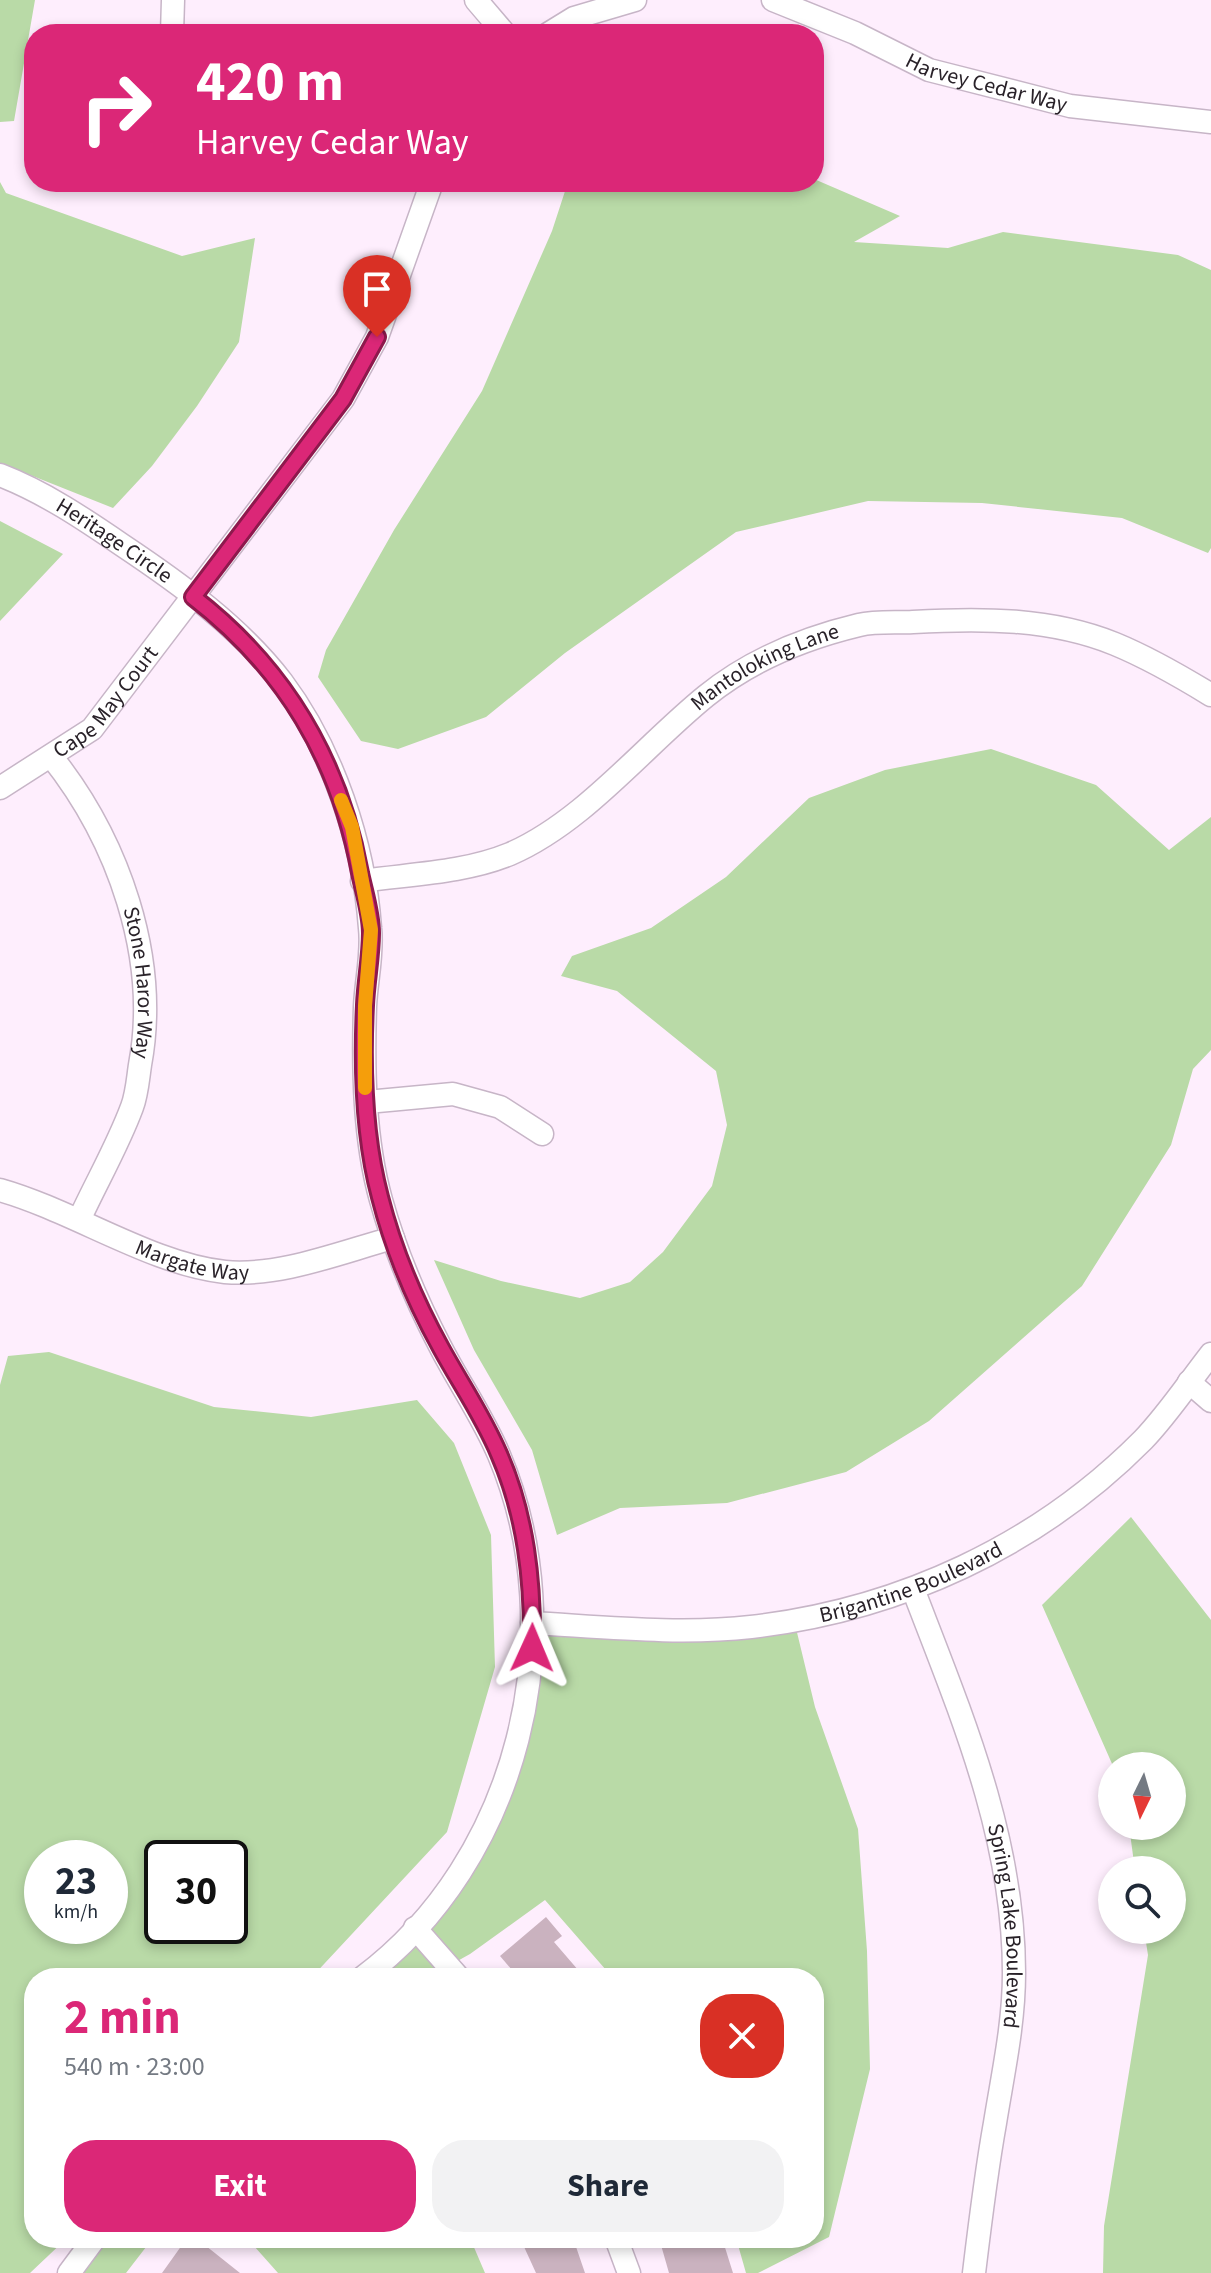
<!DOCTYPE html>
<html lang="en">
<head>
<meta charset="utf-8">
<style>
  :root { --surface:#fff; --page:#f2f2f3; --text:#1f2937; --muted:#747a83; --accent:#db2777 }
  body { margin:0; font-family:"Source Sans 3",sans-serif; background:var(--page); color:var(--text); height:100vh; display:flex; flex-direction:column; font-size:30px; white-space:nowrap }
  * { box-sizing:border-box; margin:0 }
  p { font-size:26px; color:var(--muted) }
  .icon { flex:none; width:44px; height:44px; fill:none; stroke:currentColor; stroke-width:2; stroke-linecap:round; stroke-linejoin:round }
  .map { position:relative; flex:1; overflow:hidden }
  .panel { position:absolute; left:24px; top:1968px; width:800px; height:280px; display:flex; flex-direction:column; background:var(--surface); border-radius:32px; box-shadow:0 4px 12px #0003 }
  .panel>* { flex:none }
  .banner { position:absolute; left:24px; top:24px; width:800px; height:168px; border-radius:32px; box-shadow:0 4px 12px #0003; background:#db2777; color:#fff; overflow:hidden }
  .needle { width:52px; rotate:185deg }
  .controls { position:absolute; left:1098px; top:1752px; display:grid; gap:16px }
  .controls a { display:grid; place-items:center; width:88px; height:88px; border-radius:50%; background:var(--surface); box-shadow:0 4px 12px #0003; font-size:40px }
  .speed { position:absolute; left:24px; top:1840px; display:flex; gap:16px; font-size:40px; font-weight:700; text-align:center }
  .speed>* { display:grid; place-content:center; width:104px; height:104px; border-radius:50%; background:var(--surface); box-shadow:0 4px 12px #0003; line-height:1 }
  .speed small { font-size:20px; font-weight:400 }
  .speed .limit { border:4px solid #111; border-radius:12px; background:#fff; color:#111 }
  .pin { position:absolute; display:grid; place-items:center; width:68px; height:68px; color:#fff; margin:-82px -34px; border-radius:50% 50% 50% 0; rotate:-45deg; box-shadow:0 0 8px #0007 }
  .pin .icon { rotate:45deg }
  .me { position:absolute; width:88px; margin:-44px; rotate:1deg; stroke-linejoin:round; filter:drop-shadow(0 0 6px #0008) }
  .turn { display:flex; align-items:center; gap:28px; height:168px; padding:0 40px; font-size:36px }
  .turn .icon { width:104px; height:104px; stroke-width:2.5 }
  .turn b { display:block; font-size:56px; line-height:68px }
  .round { display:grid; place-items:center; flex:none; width:84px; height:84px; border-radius:32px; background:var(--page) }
  .overview { display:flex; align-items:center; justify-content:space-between; height:136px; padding:0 40px }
  h1 { font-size:48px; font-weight:700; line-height:60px; color:var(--accent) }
  .action { display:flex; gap:16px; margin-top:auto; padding:16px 40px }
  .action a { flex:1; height:92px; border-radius:32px; background:var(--accent); color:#fff; font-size:32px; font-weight:700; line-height:92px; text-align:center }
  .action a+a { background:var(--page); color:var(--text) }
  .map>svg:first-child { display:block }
</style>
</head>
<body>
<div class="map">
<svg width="1211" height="2273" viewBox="0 0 1211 2273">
  <rect width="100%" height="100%" fill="#feeefd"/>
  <path fill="#b9daa7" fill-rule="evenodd" d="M0 0H35L14 121 0 122Z
    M814 179 900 216 854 242 948 248 1003 232 1178 255 1211 270V548L1208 553 1122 518 982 503 868 501 736 532 565 653 486 717 398 749 361 741 318 677 326 650 394 530 482 391 552 231 568 182H814Z
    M0 182 6 193 182 256 255 238 239 342 197 406 152 466 113 508 0 463Z
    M0 521 63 554 0 621Z
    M991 749 1096 785 1169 850 1211 817V1050L1193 1069 1171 1145 1082 1286 929 1421 846 1472 727 1503 620 1508 557 1535 532 1450 474 1350 434 1260 501 1281 580 1298 630 1282 663 1252 712 1186 727 1125 716 1071 617 991 561 976 572 956 651 928 726 877 809 798 885 770Z
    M49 1352 214 1407 311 1417 417 1400 454 1443 491 1535 495 1667 447 1832 311 1978H34V2238H67L30 2273H0V1385L8 1356ZM42 1858H110V1926H42ZM162 1858H230V1926H162Z
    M1131 1517 1211 1620V2273H1103L1104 2226 1148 1955 1144 1930H1172V1870H1135L1129 1826H1172V1766H1113L1042 1605Z
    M794 1620 815 1707 858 1829 867 1951 870 2069 829 2237 758 2273H746L736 2238H814V1978H613L545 1900 470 1954 427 1978H362L430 1912 501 1795 532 1623Z
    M95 2238H153L126 2273H69Z
    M247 2238H470L485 2273H278Z"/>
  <path fill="#cab2bf" d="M546 1917 562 1936 554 1942 585 1978H502L512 1970 500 1956Z
    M187 2238H196L240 2273H162Z
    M520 2238H573L585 2273H536Z
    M659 2238H722L733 2273H669Z"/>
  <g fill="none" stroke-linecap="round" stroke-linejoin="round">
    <g stroke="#c7b5c7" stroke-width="25">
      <g id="minor">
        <path d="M476 0 505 34"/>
        <path id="s1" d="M773 0 855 33 929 70 1070 106 1211 122"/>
        <path d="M172 34 173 0"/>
        <path d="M548 34 574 18 635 0"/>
        <path id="s2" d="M0 475C44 492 84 519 122 545 179 583 240 627 282 682 333 750 364 844 370 928 373 954 366 981 365 1007 363 1069 364 1139 381 1200 395 1250 416 1300 440 1346 459 1383 483 1417 499 1455 574 1633 519 1861 362 1978"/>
        <path id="s3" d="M51 756C118 840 160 957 140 1065 138 1078 137 1094 132 1107 118 1145 97 1181 80 1218"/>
        <path id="s4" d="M0 788 92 729 343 399 377 337 432 182"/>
        <path id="s5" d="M362 881C410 874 464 873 510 854 584 822 643 747 706 696 749 661 805 638 859 625 876 621 895 623 913 622 981 618 1051 618 1115 644 1149 658 1180 676 1211 695"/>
        <path d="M367 1102 453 1094 500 1107 542 1134"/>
        <path id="s6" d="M0 1190C74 1211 151 1264 225 1272 280 1277 341 1252 393 1238"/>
        <path d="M1189 1382 1211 1401"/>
        <path id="s7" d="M913 1589C961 1714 1014 1837 1014 1973 1014 2024 1003 2073 995 2123 986 2173 980 2223 974 2273"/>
        <path id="s8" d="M532 1623C604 1627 679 1635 751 1627 899 1610 1038 1546 1143 1440 1168 1414 1189 1382 1211 1354"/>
        <path d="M415 1928 459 1978"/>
        <path d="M616 2238 629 2273"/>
        <path d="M69 2273 95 2238"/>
      </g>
    </g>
    <use href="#minor" stroke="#fff" stroke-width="22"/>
  </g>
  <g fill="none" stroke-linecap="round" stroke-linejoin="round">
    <g stroke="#8e194d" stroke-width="20">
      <path id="route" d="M377 337 343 399 193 597C285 668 339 759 360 873 364 892 371 913 371 933 371 957 366 981 365 1005 362 1067 364 1137 380 1197 393 1248 415 1301 441 1348 460 1383 483 1416 499 1454 526 1516 533 1581 532 1648"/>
    </g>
    <use href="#route" stroke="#db2777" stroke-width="14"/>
    <path stroke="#f59e0b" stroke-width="14" d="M341 800 352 827 371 930 365 1006V1088"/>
  </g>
  <g text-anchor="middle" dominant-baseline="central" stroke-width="6" stroke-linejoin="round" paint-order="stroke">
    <g font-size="22" fill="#292229" stroke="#feeefd">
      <text stroke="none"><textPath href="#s1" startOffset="230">Harvey Cedar Way</textPath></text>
      <text stroke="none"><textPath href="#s2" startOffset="132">Heritage Circle</textPath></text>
      <text stroke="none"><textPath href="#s5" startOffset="470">Mantoloking Lane</textPath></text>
      <text stroke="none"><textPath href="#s4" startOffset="138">Cape May Court</textPath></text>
      <text stroke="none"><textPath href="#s3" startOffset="248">Stone Haror Way</textPath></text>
      <text stroke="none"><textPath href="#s6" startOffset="206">Margate Way</textPath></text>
      <text stroke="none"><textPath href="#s8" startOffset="386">Brigantine Boulevard</textPath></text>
      <text stroke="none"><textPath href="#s7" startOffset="352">Spring Lake Boulevard</textPath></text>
    </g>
  </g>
</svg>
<div class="controls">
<a><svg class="needle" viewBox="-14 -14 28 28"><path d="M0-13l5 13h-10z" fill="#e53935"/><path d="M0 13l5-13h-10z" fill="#747a83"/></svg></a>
<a><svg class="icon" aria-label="search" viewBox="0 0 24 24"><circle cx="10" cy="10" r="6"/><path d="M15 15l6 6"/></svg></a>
</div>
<div class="speed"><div>23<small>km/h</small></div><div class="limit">30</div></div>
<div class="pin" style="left:377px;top:337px;background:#d93025"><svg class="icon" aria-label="arrive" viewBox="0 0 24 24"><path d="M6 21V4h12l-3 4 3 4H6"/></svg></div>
<svg class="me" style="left:532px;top:1648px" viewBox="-20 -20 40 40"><path d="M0-17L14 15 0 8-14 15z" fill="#db2777" stroke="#fff" stroke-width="4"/></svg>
<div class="banner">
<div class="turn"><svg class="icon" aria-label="right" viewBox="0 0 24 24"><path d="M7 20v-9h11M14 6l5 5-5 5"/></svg><div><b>420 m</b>Harvey Cedar Way</div></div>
</div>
<section class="panel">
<div class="overview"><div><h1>2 min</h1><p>540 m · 23:00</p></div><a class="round" style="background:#d93025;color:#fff"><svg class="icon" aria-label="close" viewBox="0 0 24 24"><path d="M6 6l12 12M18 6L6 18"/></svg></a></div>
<div class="action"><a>Exit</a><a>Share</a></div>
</section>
</div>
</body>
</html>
